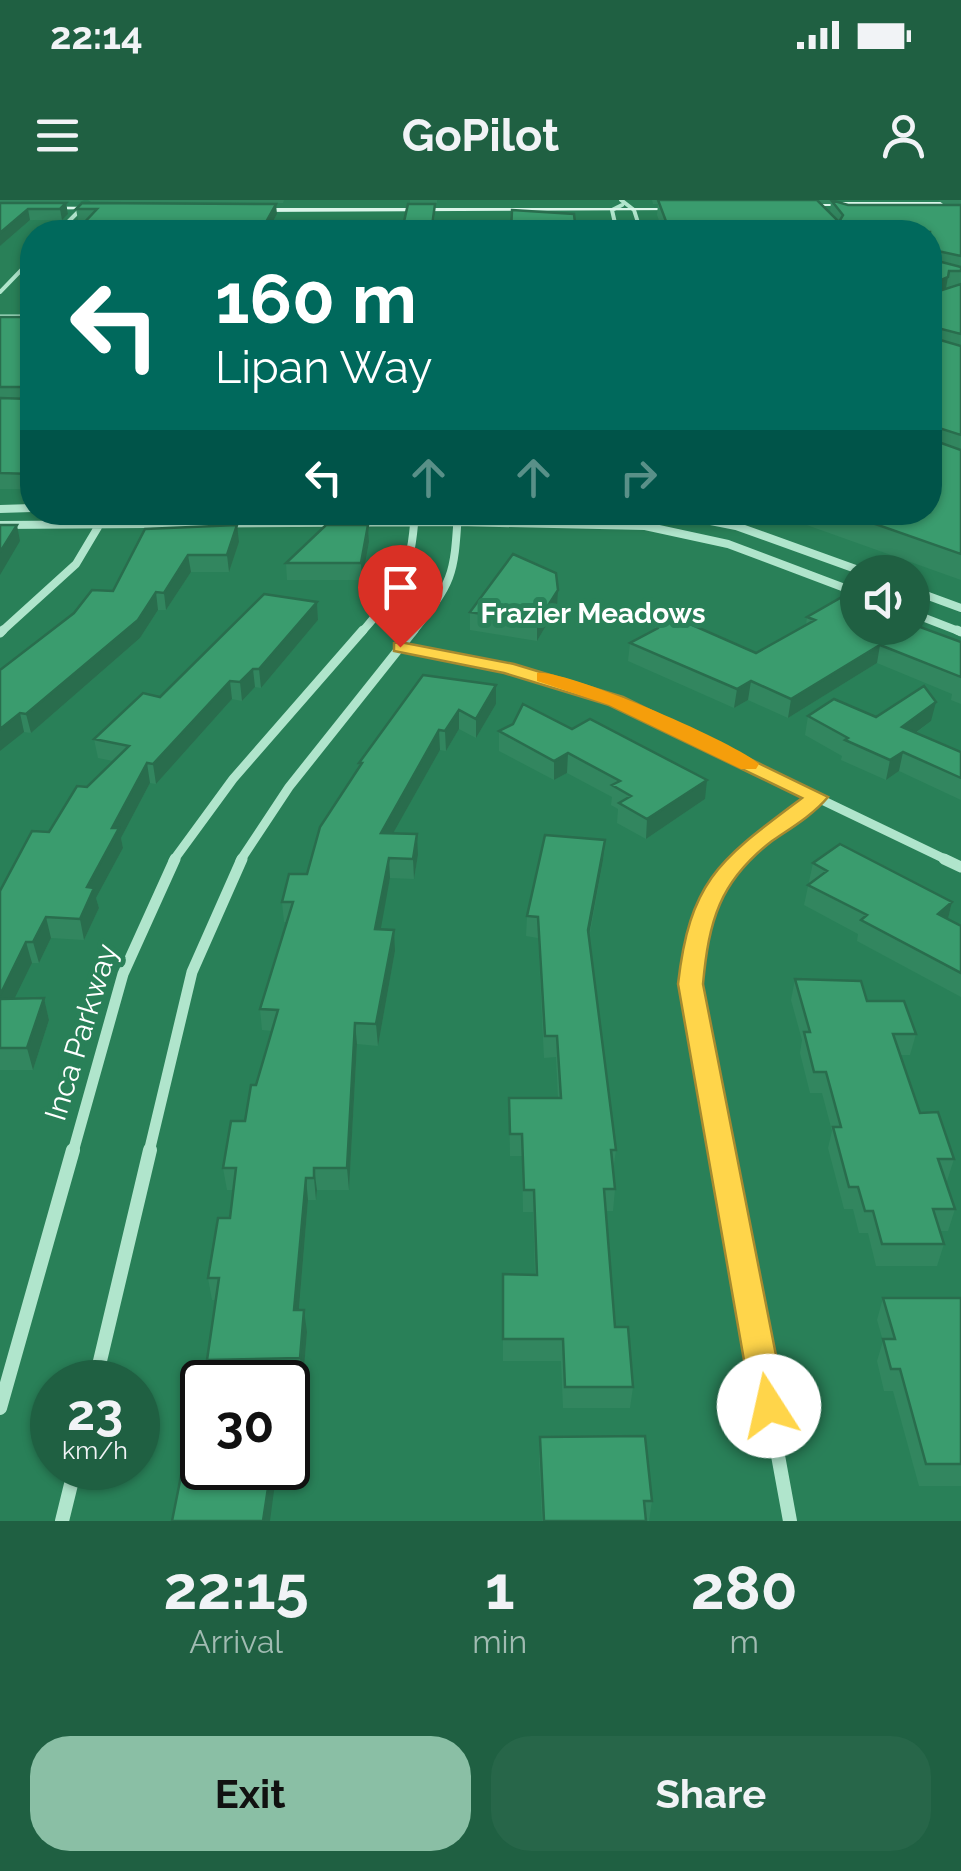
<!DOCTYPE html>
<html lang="en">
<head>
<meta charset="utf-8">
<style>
  :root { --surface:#1f6042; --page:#276649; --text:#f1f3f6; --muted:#a1bbb2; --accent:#8abfa5 }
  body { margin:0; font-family:Raleway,sans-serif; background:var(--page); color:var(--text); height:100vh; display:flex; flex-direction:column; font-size:38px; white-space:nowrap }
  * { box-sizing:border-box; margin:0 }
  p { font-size:32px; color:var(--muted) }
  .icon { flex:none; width:55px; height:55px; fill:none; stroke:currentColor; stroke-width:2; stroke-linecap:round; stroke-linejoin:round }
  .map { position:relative; height:1321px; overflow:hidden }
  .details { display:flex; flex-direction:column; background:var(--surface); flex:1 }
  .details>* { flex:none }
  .top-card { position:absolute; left:20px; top:20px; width:922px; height:305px; border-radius:40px; box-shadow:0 2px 8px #0004; background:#00695c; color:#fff; overflow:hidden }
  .controls { position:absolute; left:840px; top:355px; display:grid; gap:20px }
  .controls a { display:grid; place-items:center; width:90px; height:90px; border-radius:50%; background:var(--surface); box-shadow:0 2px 8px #0004; font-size:50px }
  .speed { position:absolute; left:30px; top:1160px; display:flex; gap:20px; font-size:50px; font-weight:700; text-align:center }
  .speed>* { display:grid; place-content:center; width:130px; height:130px; border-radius:50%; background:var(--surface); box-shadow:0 2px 8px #0004; line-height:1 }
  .speed small { font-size:25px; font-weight:400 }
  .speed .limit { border:5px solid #111; border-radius:15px; background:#fff; color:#111 }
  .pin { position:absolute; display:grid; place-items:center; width:85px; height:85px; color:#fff; margin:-102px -42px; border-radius:50% 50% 50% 0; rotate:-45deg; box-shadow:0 0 10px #0007 }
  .pin .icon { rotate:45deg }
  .me { position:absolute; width:110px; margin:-55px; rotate:350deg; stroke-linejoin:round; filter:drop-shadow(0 0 8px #0008) }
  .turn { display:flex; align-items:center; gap:35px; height:210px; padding:0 30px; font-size:45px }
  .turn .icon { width:130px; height:130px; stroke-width:2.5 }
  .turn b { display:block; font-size:70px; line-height:85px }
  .lanes { display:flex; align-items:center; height:95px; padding:0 30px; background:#0003; justify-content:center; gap:50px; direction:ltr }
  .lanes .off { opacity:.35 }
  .eta { display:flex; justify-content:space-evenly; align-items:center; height:170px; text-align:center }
  .eta b { font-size:60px; font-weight:700; line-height:70px }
  .cta { display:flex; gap:20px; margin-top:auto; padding:20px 30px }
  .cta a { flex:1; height:115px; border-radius:40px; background:var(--accent); color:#111; font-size:40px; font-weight:700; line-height:115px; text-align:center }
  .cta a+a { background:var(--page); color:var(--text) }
  .status { display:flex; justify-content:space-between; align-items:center; height:70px; padding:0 50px; background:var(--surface); direction:ltr }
  .status svg { height:28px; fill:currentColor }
  header { display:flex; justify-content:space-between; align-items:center; height:130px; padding:0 30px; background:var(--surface); font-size:45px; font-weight:700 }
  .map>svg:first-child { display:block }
</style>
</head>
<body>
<div class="status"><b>22:14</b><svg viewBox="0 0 49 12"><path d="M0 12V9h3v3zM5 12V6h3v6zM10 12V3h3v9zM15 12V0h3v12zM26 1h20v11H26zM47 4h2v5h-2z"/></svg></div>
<header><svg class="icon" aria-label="menu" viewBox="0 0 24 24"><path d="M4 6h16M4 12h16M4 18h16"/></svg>GoPilot<svg class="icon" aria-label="person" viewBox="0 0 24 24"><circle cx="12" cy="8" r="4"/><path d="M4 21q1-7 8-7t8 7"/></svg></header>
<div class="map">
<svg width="961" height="1321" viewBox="0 0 961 1321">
  <rect width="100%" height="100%" fill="#298058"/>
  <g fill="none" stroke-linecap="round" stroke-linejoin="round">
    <path stroke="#b0e5cc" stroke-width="4" d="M621 0 634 10 641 32
      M58 32 85 5
      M617 32 612 10 622 5
      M0 92 32 59"/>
    <path stroke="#b0e5cc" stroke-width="5" d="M0 117H32"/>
    <path stroke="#b0e5cc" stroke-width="8" d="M0 309 32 308
      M665 312 736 326 864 372
      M0 325 457 322 645 326 728 344 858 393
      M912 390 961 408
      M912 413 961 432
      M0 433 76 364 107 312
      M361 433C401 387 411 373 415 312
      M412 433C453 381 454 378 458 312"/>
    <path stroke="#b0e5cc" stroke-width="9" d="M957 430 961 432
      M0 433 3 430
      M400 447 507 468 616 501 949 661
      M173 661 233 579 363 430
      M240 661 289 587 414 430
      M737 661 817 597"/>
    <path stroke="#b0e5cc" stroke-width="11" d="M944 659 961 667
      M73 952 123 774 175 659
      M149 952 192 772 242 659
      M722 952 691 784C693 734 705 696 739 659"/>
    <path stroke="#b0e5cc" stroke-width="14" d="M722 950 790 1321
      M95 1182 150 950
      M0 1208 73 950
      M62 1321 75 1268"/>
    <path fill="#d9f5e9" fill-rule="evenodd" d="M797 2H961V6H794Z
      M0 6 103 7 107 9 0 10Z
      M249 8H683L687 10 252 12Z"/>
  </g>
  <path fill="#32865f" d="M0 0H84L80 2H0Z
    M88 0H284L283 3 91 2Z
    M410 0H437V3H410Z
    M652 0H831V4H821L830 13 831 0 848 5 943 4 938 0H961V380L787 318 762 312H930V32H663L657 15 658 4H653Z
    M0 3H66L68 14 62 20H30L0 46Z
    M76 9 277 14 267 32H83L82 25 87 20H78Z
    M435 15 433 32H403V26Z
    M0 117H32V289H0Z
    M368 325 369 342 362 380H287L286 363Z
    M145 329 239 342 229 372H191L166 410H158L140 438 31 533 24 532 0 470 113 391Z
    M317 402 318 420 261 488 255 487 242 501 232 499 156 584 150 583 121 638 123 648 96 698 99 708 84 740 51 738 39 763H32L14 799 44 798 49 820 33 870H0V691L87 587 113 561 98 558 94 539 160 497Z
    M557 407 537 441 470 430V412Z
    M656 409 756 453 806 425 807 417 961 442V504L951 500 952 494 877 463 788 518 748 500 734 508 628 461 630 443 655 430Z
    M423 475 496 504 476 538 459 529 446 551 440 550 393 633 418 655 414 679 390 678 380 729 395 751 378 846 357 844 349 990H317L316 1000H308L299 1110 307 1132 303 1180 212 1182 207 1160 216 1100H212L208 1078 230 1018 233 990H227L223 968 245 921 272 831 262 830 260 809 287 722H284L282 702 307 674 359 568V563Z
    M808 516 876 517 931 521 916 533 961 552V600L899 571 886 580 841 560 842 556 805 535Z
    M499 531 705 599 646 639 617 623 618 609 611 605 612 597 567 573 554 580 499 551Z
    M605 640 603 660 589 739 616 950 613 971 615 989 613 1011H606L615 1127 633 1187 630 1208H563L561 1161H503V1074L535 1075 533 1012H523L522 956H510L509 898H558L556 857 544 858 538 738 526 736 527 716Z
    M813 663 952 702 948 719 961 726V797L857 741 858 734 804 705Z
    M795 779 867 801 916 834 910 855H901L920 913 954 959 947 981H945L955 1009 948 1031H940L944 1044 937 1066H876L868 1033H859L853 1009H844L828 948 832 931 822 893H810L800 853 802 840 791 800Z
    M883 1098H961V1286H919L893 1191H884L877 1161 883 1141 877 1120Z
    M540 1237 652 1301 649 1321H542L539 1259Z"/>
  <path fill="#296d4d" d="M66 3 68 14 62 20 60 9Z
    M276 4 277 14 267 32H240Z
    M28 9 30 20 0 46V33Z
    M948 77 945 94 930 101V85Z
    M936 227 931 249H930V229Z
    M17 325 20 341 0 375V352Z
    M237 325 239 342 229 372 227 355Z
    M368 325 369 342 362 380 361 363Z
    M188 355 191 372 166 410 164 393Z
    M558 390 557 407 537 441V423Z
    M156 392 158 410 140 438 31 533 26 514Z
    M317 402 318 420 261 488 259 469Z
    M880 445 877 463 788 518 791 499Z
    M253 469 255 487 242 501 240 482Z
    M230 481 232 499 156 584 153 564Z
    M751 481 748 500 734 508 737 489Z
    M496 485V504L476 538V519Z
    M936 502 931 521 898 546 902 527Z
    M459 510V529L446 551 445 531Z
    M20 513 24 532 0 551V529Z
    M439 530 440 550 382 653 381 633Z
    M903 552 899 571 886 580 890 560Z
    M568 553 567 573 554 580V561Z
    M147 563 150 583 121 638 123 648 96 698 99 708 84 740 80 719 87 687 112 628Z
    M707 580 705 599 646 639 647 619Z
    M417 634 418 655 414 679 413 659Z
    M605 640 603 660 586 751 588 730Z
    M389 658 390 678 377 750 375 729Z
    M952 702 947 723 938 714Z
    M46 717 51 738 39 763 33 742Z
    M394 730 395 751 378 846 376 824Z
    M26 742 32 763 4 820 0 807V795Z
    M44 798 49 820 33 870 27 848Z
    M355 823 357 844 349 990 347 968Z
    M314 968 317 990 316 1000 314 978Z
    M306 978 308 1000 297 1132 294 1110Z
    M304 1110 307 1132 303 1180 300 1158Z
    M271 1268H277L270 1321H263Z"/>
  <path fill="#3a9c6e" stroke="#296d4d" stroke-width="2.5" d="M658 0H817L839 22 843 15 831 0 848 5H961V56L933 50 930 56V32H670Z
    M0 3H66L60 9H28L0 33Z
    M82 3 276 4 261 31 240 32H88L95 25H82L97 9H76Z
    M408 4H435L432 26H403Z
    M512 10 574 14 576 32H511Z
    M930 59 961 67V71H949L948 77 930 85 933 93 961 84V134L934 127 930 129Z
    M0 117H32V189L30 187H0Z
    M930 137 961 146V235L936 227 930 229Z
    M32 196V274L0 273V198L30 199Z
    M930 239 961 250V354L841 312H930Z
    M0 325H17L0 352Z
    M237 325 227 355H188L164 393 156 392 138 420 26 514 20 513 0 529V470L74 413 92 390 113 391 145 329Z
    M326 325H368L361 363H286Z
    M513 354 556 373 558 390 537 423 470 412Z
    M264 394 317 402 259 469H253L240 482 230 481 153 564 147 563 112 628H119L87 687 94 688 80 719 46 717 33 742H26L0 795V691L32 631 49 632 77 586 87 587 129 546 94 539 143 493 160 497Z
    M842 397 858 403V428H912V424L961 442V477L880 445 791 499 751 481 737 489 630 443 658 428 656 409 756 453 815 420 807 417Z
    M423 475 496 485 476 519 459 510 445 531 439 530 381 633 417 634 413 659 389 658 375 729 394 730 376 824 355 823 347 968H314V978H306L294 1110H304L300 1158 207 1160 219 1078H208L218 1018H230L236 968H223L231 921H245L251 885H256L278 810 260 809 293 702H282L289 674H307L320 627 362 563H359Z
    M924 486 936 502 902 527 961 552V578L903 552 890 560 845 540 848 538 808 516 834 499 876 517Z
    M523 504 572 529 590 519 707 580 647 619 619 603 631 596 612 585 620 581 568 553 554 561 499 531 513 524Z
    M545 635 605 640 588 730 616 950H611L615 989H604L615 1127H628L633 1187H565L563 1139H503V1074L537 1075 534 990H524L522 934H510L509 898H561L557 836H545L538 717 527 716Z
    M840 644 952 702 938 714 961 726V773L861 720 867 715 808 685 827 671 813 663Z
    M795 779 861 781 867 801H904L916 834H893L920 913 938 912 954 959H938L955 1009H933L944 1044H882L873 1011H865L858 987H849L833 927H841L826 872H814L804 832H810Z
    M44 798 27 848H0V799Z
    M883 1098H961V1264H926L900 1169H891L883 1139H895Z
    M192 1221H202V1268H271L263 1321H172Z
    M645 1236 652 1301H644L646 1321H544L540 1237Z"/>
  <path fill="#ffd54a" stroke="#a68a30" stroke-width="2.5" d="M400 442 514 464 623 497 828 597C813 615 791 628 772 641 719 682 709 721 703 784L786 1206 781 1217 769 1222 757 1217 752 1206 678 784C690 678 721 659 802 598L609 505 504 473 394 451V443Z"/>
  <path fill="#f59e0b" d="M537 473C564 468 739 544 759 564L756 569H741L609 505 537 481Z"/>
  <g text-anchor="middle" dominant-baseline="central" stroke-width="10" stroke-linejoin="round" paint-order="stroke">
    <g font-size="28" font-weight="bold" fill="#fff" stroke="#298058">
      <text x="593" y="413">Frazier Meadows</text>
    </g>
    <g font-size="30" fill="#fff" stroke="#298058">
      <text transform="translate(81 832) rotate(-73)">Inca Parkway</text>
    </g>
  </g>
</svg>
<div class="controls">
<a><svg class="icon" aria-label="sound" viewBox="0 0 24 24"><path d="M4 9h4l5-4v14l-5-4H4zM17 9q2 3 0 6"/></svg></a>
</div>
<div class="speed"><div>23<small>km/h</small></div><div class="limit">30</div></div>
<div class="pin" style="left:400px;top:447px;background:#d93025"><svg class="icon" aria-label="arrive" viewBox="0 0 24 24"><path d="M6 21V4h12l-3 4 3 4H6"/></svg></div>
<svg class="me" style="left:769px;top:1206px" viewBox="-20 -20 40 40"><circle r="19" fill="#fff"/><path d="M0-13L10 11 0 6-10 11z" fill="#ffd54a"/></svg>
<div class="top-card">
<div class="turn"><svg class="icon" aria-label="left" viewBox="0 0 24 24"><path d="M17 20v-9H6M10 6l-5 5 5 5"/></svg><div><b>160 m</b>Lipan Way</div></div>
<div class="lanes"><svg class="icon" aria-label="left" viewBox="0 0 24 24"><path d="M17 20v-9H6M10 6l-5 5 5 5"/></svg><svg class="icon off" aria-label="ahead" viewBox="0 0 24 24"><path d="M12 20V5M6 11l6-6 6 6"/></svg><svg class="icon off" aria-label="ahead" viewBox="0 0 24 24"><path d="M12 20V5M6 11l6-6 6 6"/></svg><svg class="icon off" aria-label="right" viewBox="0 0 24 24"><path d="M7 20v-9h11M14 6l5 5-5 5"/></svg></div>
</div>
</div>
<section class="details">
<div class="eta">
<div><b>22:15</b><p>Arrival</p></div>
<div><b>1</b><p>min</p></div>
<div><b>280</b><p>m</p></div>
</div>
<div class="cta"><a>Exit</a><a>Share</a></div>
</section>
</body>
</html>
